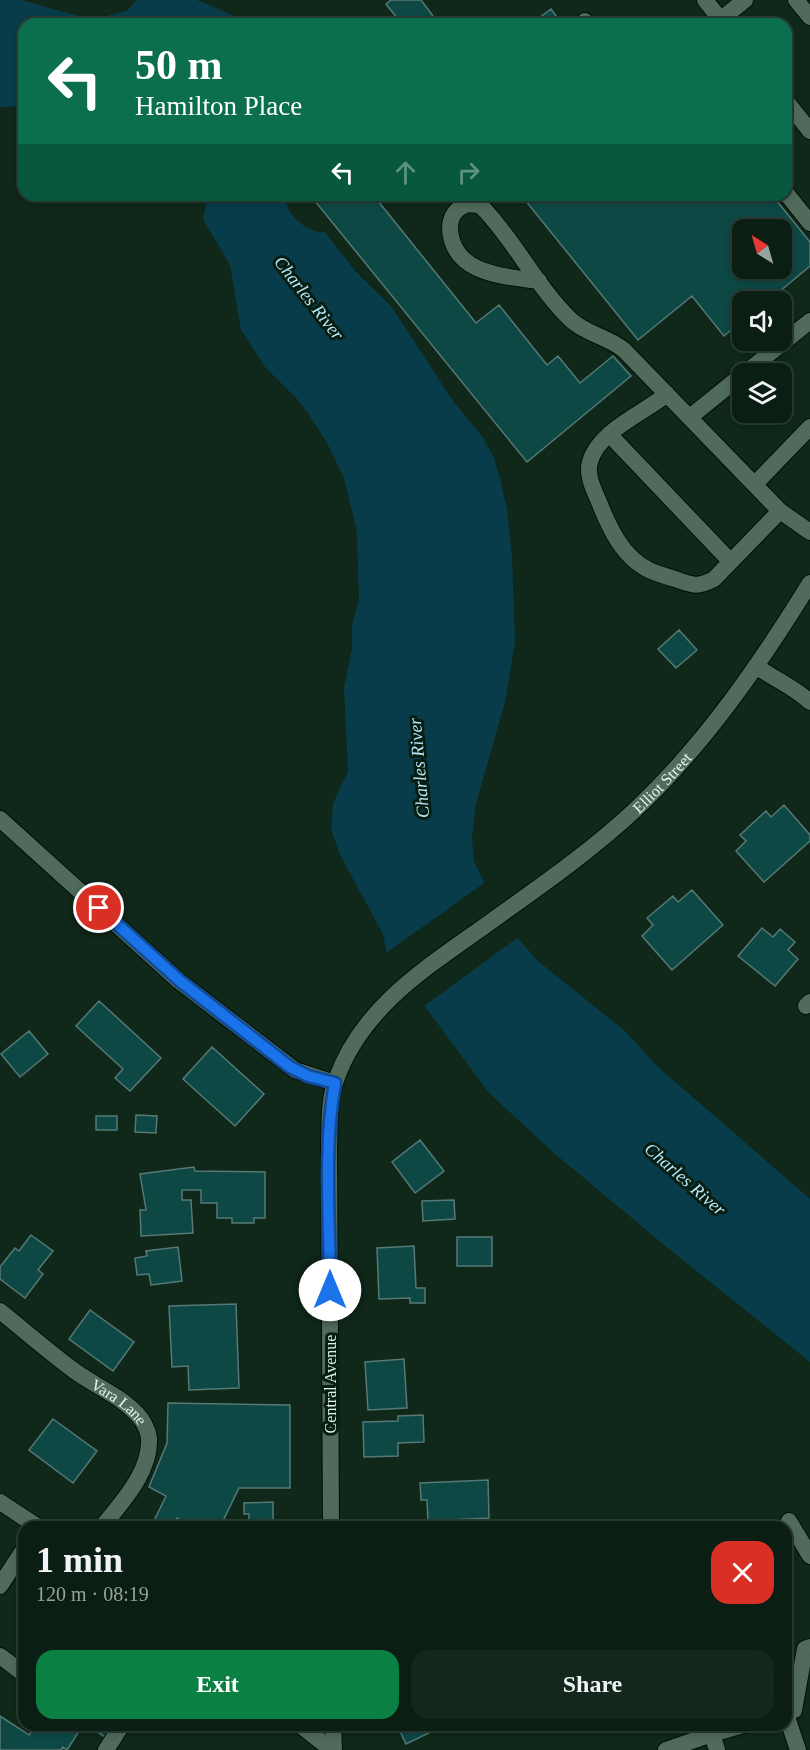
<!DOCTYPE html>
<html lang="en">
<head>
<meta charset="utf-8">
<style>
  :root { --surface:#0b1e14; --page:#14271d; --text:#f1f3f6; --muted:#9aa2a0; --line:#2b3c34; --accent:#0b8043 }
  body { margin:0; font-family:"Times New Roman",serif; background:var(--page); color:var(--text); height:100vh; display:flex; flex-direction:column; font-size:22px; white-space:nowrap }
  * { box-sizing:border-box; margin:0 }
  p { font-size:20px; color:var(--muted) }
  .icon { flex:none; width:33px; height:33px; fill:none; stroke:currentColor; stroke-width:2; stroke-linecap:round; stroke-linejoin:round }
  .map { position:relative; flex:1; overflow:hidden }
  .sheet { position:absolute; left:18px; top:1521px; width:774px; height:210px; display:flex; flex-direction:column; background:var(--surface); border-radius:18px; box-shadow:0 3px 9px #0003,0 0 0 2px var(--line) }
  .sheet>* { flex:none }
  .top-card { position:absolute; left:18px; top:18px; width:774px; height:183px; border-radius:18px; box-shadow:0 3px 9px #0003,0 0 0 2px var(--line); background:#0b6e4f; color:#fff; overflow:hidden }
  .needle { width:39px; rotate:323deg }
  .fabs { position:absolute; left:732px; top:219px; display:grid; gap:12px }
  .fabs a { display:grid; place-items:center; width:60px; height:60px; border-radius:12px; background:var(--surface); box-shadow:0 3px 9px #0003,0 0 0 2px var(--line); font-size:30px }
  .pin { position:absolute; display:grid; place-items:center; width:51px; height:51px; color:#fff; margin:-26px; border:3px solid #fff; border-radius:50%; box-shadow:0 2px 6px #0007 }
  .me { position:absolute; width:66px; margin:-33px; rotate:0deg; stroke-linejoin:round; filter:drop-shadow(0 0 4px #0008) }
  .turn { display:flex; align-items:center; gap:21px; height:126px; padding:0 18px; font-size:27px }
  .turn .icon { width:78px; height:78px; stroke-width:2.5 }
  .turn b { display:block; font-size:42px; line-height:51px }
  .lanes { display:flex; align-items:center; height:57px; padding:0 18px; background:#0003; justify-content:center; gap:30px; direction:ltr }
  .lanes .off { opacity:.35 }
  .round { display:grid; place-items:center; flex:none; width:63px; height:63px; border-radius:18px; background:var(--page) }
  .summary { display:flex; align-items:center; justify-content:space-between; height:102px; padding:0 18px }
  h1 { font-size:36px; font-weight:700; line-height:45px }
  .action { display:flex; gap:12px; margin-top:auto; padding:12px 18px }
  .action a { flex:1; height:69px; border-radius:18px; background:var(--accent); color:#fff; font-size:24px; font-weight:700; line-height:69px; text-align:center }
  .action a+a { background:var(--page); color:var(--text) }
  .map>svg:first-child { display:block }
</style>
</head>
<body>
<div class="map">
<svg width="810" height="1750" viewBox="0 0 810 1750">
  <rect width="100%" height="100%" fill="#0f281a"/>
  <path fill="#083c4b" d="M0 0H21L78 16H106L127 11 137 0H197L230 14 244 24H24V104L9 107H0Z
    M200 195H284C286 200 286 205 289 210 294 221 313 234 325 232L355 271 391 306 453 401 482 436 494 458 500 479 507 509 512 556 515 642 505 702 475 807 472 838 474 861 483 880 514 934 538 961 625 1031 657 1066 810 1199V1362L669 1249 554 1153 489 1093 387 955 383 934 340 855 331 829 333 804 348 771 344 688 352 649V624L359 600 357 532 344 478 327 443 308 413 297 399 265 367 241 330 230 265 203 219 206 203Z"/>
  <path fill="#0f281a" d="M487 881 520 936 423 1007 385 954Z"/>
  <path fill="#0d4845" stroke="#567976" stroke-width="1.5" fill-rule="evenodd" d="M391 0H421L439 24H402L386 4Z
    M551 9 562 24H531Z
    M310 195H385L378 201 476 323 499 305 547 365 558 356 580 383 613 356 631 376 527 462Z
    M521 195H772L810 242V266L767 302H742V321L724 336 692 296 638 340ZM742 230H782V268H742Z
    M679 630 697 650 676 668 658 649Z
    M784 805 810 835V841L764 882 736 851 746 841 740 835 766 811 771 817Z
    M692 890 723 925 672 970 642 936 653 925 647 918 673 896 678 902Z
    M762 928 773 937 780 929 795 942 788 950 798 959 775 986 738 956Z
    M99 1001 161 1058 130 1091 115 1078 123 1069 76 1026Z
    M29 1031 48 1054 20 1077 1 1054Z
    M212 1047 264 1094 235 1126 183 1079Z
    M136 1115 157 1116 156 1133 135 1132Z
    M96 1116H117V1130H96Z
    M420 1140 444 1171 415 1193 392 1162Z
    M194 1167 195 1171 265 1172V1218H254V1223H232V1218H217V1203H201V1190H182V1200H191L193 1233 141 1236 140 1210H146L140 1174Z
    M454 1200 455 1219 423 1221 422 1201Z
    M31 1235 53 1251 38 1270 43 1274 25 1298 0 1279V1267L15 1248 19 1251Z
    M457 1237H492V1266H457Z
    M414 1246 416 1288H425V1303H410V1298L379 1299 377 1248Z
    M178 1247 182 1281 151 1285 149 1274 137 1275 135 1258 147 1256 146 1251Z
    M236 1304 239 1388 189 1390 188 1366 172 1367 169 1306Z
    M90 1310 134 1342 113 1371 69 1339Z
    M404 1359 407 1408 368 1410 365 1362Z
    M168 1403 290 1405V1488H239L220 1527H195L177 1518 172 1527H151L166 1496 149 1487 167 1443Z
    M423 1415 424 1442 398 1443V1456L364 1457 363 1422 398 1421V1416Z
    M53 1419 97 1451 73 1483 29 1450Z
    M488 1480 489 1518 428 1521 427 1500H421L420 1483Z
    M273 1502V1527H249V1514H244V1503Z
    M0 1716 29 1735 35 1727 40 1731 44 1725H83L67 1750 63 1747 61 1750H0Z
    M87 1725H114L105 1737Z
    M397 1725H430L433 1731 406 1744Z"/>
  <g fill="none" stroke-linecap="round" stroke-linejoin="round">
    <g stroke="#001005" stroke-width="18">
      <path id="service" d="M705 0 724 24
        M585 21 587 24
        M715 24 745 0
        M786 101 810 131
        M786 193 810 223
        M539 281C504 276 453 275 450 229 450 216 455 209 467 204L479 205 484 209C516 243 537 287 571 320 586 334 608 337 624 350L780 511 810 532
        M744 374 810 321
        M667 394C644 413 598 431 590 462 586 475 594 490 599 502 609 527 622 557 649 570 657 574 666 576 675 579 692 585 697 588 714 579L780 511
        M690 417 742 375
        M609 434 730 561
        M755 484 810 427
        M756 666C774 679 794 687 810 702
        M789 1521 810 1556
        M0 1586 24 1549
        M0 1656 24 1674
        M786 1712 794 1710 805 1649 810 1647
        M786 1714 798 1750
        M712 1734 743 1725
        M106 1750 122 1725
        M666 1750 712 1734 717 1750"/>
    </g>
    <g stroke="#001005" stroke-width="18">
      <g id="minor">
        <path d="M0 819 179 981 295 1070 335 1083"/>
        <path d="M806 1006 810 1002"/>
        <path id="s1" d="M0 1311C25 1331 50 1353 76 1372 96 1386 120 1396 137 1414 143 1420 148 1430 149 1438 151 1472 121 1503 102 1527"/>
        <path d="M0 1502 38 1527"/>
        <path d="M300 1725 332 1750"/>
      </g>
    </g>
    <g stroke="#001005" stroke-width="18">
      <g id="secondary">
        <path d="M796 0 810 17"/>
        <path id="s2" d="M331 1527 329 1147C330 1126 328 1101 336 1080 362 1006 429 966 489 923 539 887 590 852 636 809 705 744 760 664 810 583"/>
        <path d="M333 1725 334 1750"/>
      </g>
    </g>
    <use href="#service" stroke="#506b5b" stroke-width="16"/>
    <use href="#minor" stroke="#506b5b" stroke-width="16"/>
    <use href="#secondary" stroke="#506b5b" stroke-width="16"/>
  </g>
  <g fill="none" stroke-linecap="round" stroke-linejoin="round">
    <g stroke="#114b97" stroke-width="15">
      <path id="route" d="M99 908 180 981 290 1067 308 1076 335 1083C323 1147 330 1224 330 1290"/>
    </g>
    <use href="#route" stroke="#1a73e8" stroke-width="10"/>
  </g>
  <g text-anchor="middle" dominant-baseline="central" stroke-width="6" stroke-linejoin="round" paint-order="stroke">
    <g font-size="16" fill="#e5f4ea" stroke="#061e11">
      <text stroke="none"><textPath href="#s2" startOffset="894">Elliot Street</textPath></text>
      <text transform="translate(330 1384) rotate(-90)">Central Avenue</text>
      <text stroke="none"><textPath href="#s1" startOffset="150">Vara Lane</textPath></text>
    </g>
    <g font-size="18" font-style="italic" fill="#b9e6f7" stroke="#061e11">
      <text transform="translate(309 298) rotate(52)">Charles River</text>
      <text transform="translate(419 768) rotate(-95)">Charles River</text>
      <text transform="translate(685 1179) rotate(41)">Charles River</text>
    </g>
  </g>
</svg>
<div class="fabs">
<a><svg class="needle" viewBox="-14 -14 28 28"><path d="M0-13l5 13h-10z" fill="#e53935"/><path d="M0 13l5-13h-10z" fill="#9aa2a0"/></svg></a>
<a><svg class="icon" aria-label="sound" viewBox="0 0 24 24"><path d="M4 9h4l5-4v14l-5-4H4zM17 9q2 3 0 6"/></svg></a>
<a><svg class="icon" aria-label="layers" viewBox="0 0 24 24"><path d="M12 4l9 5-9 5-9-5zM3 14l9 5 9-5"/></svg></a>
</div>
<div class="pin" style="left:99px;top:908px;background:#d93025"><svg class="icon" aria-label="arrive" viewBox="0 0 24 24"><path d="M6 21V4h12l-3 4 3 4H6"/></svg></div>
<svg class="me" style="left:330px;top:1290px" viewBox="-20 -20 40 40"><circle r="19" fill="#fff"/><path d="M0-13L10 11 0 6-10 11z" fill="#1a73e8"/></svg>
<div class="top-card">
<div class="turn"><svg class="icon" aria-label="left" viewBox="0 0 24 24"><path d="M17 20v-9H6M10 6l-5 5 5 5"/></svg><div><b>50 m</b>Hamilton Place</div></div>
<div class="lanes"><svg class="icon" aria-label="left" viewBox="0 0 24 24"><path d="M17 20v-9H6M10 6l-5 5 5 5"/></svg><svg class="icon off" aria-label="ahead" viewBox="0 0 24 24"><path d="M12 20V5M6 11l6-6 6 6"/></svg><svg class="icon off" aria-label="right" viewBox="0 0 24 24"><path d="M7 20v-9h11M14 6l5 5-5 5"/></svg></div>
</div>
<section class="sheet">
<div class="summary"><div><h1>1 min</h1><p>120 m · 08:19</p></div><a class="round" style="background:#d93025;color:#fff"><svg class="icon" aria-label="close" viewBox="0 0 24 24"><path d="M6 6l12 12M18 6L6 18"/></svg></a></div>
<div class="action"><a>Exit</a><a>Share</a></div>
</section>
</div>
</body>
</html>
